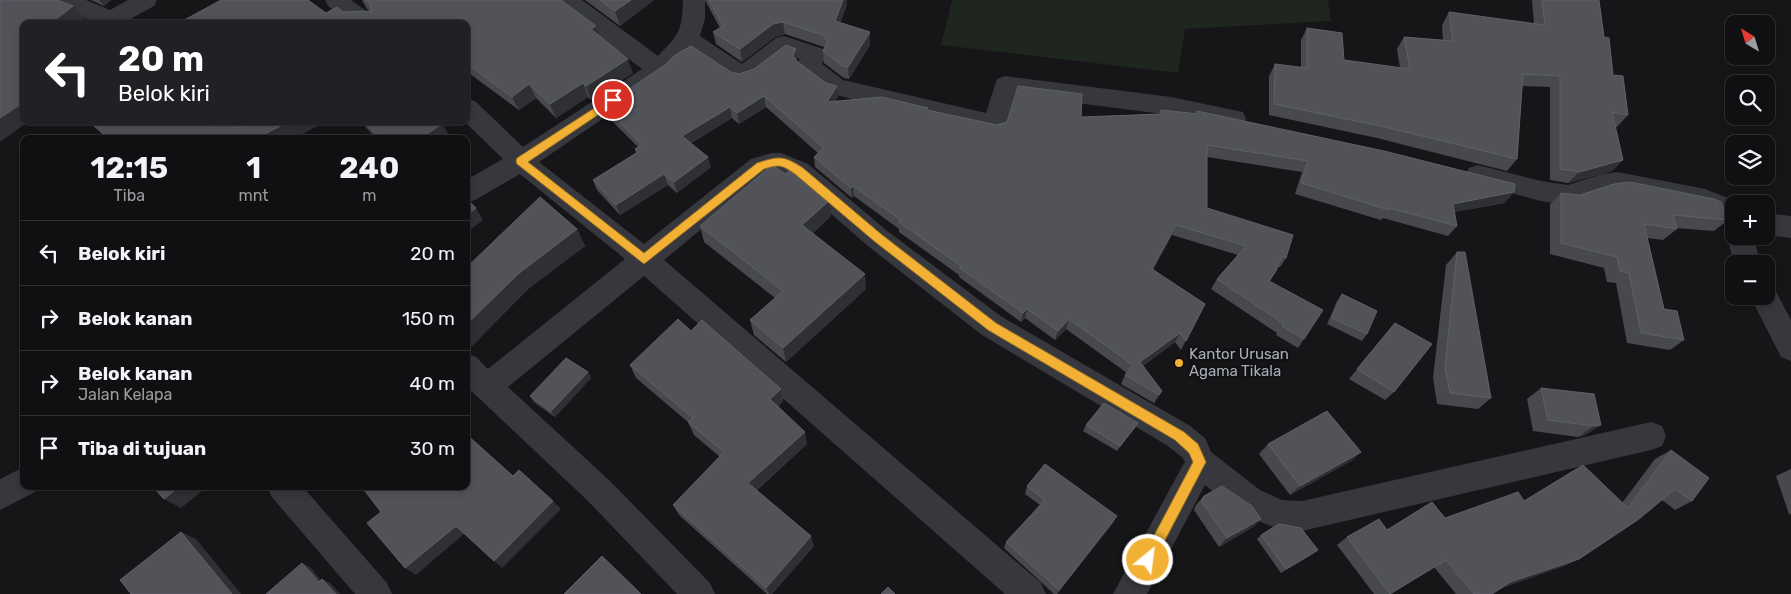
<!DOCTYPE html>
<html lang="id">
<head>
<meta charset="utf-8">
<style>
  :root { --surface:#101012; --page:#19191b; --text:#f1f3f6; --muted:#9c9d9f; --line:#303032 }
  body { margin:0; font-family:Rubik,sans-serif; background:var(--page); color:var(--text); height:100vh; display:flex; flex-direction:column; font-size:19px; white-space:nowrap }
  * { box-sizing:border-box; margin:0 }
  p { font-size:16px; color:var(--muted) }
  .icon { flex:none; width:28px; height:28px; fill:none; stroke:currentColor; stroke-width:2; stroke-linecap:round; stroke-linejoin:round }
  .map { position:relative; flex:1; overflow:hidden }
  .side { position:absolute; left:20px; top:135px; width:450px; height:355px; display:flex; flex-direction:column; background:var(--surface); border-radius:10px; box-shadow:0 2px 8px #0003,0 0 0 1px var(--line) }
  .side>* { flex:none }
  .top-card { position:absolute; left:20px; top:20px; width:450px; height:105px; border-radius:10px; box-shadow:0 2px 8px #0003,0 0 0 1px var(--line); background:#202124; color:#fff; overflow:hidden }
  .needle { width:32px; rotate:322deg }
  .buttons { position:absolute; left:1725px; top:15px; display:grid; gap:10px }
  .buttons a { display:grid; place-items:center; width:50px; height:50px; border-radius:10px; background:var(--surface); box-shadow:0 2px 8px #0003,0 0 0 1px var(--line); font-size:25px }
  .pin { position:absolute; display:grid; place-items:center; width:42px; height:42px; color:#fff; margin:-21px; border:2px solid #fff; border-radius:50%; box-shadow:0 1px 5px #0007 }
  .me { position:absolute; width:55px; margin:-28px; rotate:29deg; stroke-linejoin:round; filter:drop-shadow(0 0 4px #0008) }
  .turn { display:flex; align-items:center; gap:18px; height:105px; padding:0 15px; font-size:22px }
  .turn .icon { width:65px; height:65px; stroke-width:2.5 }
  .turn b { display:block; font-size:35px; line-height:42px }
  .eta { display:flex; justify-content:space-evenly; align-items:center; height:85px; text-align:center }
  .eta b { font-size:30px; font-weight:700; line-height:35px }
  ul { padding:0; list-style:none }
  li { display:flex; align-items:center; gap:15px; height:65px; padding:0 15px; border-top:1px solid var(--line) }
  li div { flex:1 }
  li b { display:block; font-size:19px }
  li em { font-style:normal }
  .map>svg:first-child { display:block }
</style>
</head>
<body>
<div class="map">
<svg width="1791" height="594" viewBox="0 0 1791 594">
  <rect width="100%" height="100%" fill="#161618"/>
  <path fill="#1e261f" d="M952 0H1328L1331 21 1185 29 1178 73 941 45Z"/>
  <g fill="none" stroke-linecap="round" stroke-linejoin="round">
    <path fill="#37383d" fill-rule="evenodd" d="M53 0H86L110 10 128 0H157L154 6 125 22 126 24H100L56 6Z
      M325 0H351L376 18 379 24H352L328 6Z
      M556 0H582L658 56C679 34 682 32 683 0H705V19L700 36 742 64 776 38 784 36 823 49 827 55 822 64 843 80 986 113 997 79 1005 76 1171 97 1243 112 1246 119 1243 126 1234 128 1171 115 1015 95 1007 125 1004 132 995 134 828 93 800 72 796 66 800 59 787 54C772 65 753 88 734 82L690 52 667 75 539 162 644 244 751 159 772 153H781L808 164 886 230 1002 317 1190 426 1205 438 1211 452 1260 490 1282 500 1302 501 1651 422 1662 426 1666 436 1662 446 1651 450 1302 531C1263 531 1234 508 1205 485L1147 594H1113L1183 465 1185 462 1183 458 1168 446 982 335 868 246 790 178C782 173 778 171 768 174L664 260 1041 583 1046 594H1005L644 276 508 387 611 482 710 583 715 594H677L589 502 466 386V353L476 357 488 369 625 259 520 174 475 200 466 203V180L503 159 464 121H466V99L475 101 523 147 642 69 559 6Z
      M207 121H235L247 132 250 139H222L210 128Z
      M1478 165 1541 181 1568 185 1602 174 1618 172 1705 189 1743 204H1734V221L1701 209 1618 192 1602 194 1568 205 1541 201 1469 182 1465 175 1469 168Z
      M1766 213 1791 216V238L1766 235Z
      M1734 227V236H1753L1761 264H1734L1727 236 1731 228Z
      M1766 285 1774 288 1791 320V361L1781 357 1750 296H1766Z
      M24 467V486H37L35 492 0 510V479Z
      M267 486H302L387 583 392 594H355L271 496Z"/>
  </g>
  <path fill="#47494d" d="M91 0H111L104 6Z
    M362 0H561L599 36 633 73 591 100 588 97 556 118 536 98 519 110 466 71V24L326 13 370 11 367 9Z
    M585 0H654L620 26Z
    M705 0H847V5L840 23 870 32V45L849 79 844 78 824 63 823 51 824 48V47L785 34 775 37 742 62 716 44 713 32 720 28Z
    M1532 0H1599L1604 37 1613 75 1628 115 1617 127H1615L1623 160 1612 171 1568 183 1550 180V87L1522 86 1517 159 1507 171 1377 138 1269 115V76L1275 64 1301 68V40L1307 28 1344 60 1400 68 1397 49 1404 37 1443 40 1442 25 1449 12 1534 24Z
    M796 49 797 61 838 97 835 101 927 110 997 125 1081 117 1159 114 1161 110 1196 113 1197 111 1505 203 1454 212 1457 226 1448 236 1383 218 1381 220 1295 194 1302 172 1207 157V208L1286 258 1280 267H1278L1270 281 1304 339 1298 348 1276 335 1277 333 1211 289 1217 279 1238 255 1172 235 1153 270 1205 304 1181 350 1175 342 1143 366 1162 391 1154 403 1121 384 1125 375 1127 373 1066 329 1055 340 1025 318 1021 322 959 277V275L899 232V229L854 196 852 198 815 167 814 157 818 153 766 107 739 124 732 118 691 143 711 167 677 193 668 185 620 215 597 190 593 180 636 153 635 149 638 147 608 117 604 106 731 72 739 74 754 69Z
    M88 121 207 126 209 127H240L327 121 292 139H108Z
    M360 121H439L442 124 450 137 448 139H377Z
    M785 174 830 200 831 216 813 233 866 289 786 362 754 335 750 320 775 298 704 242 700 226Z
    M1561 193 1728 220 1714 231 1676 228 1677 229 1663 240 1647 238 1664 309 1684 340 1670 350 1627 343 1616 283 1607 282 1604 268 1550 254V204Z
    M577 229 585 246 528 289 472 346 466 341V268Z
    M1457 252 1491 398 1478 409 1437 404 1433 378 1446 265Z
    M1342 294 1367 334 1362 341 1327 324 1337 301Z
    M1395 323 1394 392 1385 400 1349 379Z
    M691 331 781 389 783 401 778 407 807 444 757 490 814 546 772 594H767L679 515 673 505 720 457 694 435 688 422 636 378 630 365Z
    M588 372 591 378 555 417 534 402 530 396Z
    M1541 388 1601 425 1585 435 1578 437 1533 431 1527 399Z
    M1138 423 1135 428 1117 451 1083 431 1086 425Z
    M1268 444 1361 452 1351 461 1290 495 1259 454Z
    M1671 450 1692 501 1675 510 1662 500 1579 559 1564 566 1504 587 1492 594H1456L1434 567 1390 594H1374L1337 545 1347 537 1445 518 1524 501 1622 503 1655 459Z
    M1791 469V514H1789L1776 476Z
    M1027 486 1113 523 1057 594H1054L1004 548 1006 542 1040 505 1025 494Z
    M1204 496 1261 519 1253 527 1219 547 1194 510 1196 505Z
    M1261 535 1313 554 1281 573 1257 539Z"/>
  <path fill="#2f3033" d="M99 0H111L104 6Z
    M631 0H654L620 26 615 11Z
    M843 0H847V5L836 34 835 21Z
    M73 6 86 20 81 24H50Z
    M783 22 785 34 775 37 742 62 740 49 773 24Z
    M596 26 600 40 591 29Z
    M870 32V45L849 79 848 67Z
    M24 44V56L17 50Z
    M796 49 797 60 794 67 793 56Z
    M628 59 633 73 591 100 586 86Z
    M583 83 588 97 556 118 550 104Z
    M529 84 536 98 519 110 512 97Z
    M837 86 838 97 828 113 827 102Z
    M764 96 766 107 739 124 737 113Z
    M24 102V121H29L0 142V118Z
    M730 107 732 118 686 147 682 136Z
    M290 121H327L292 139H255Z
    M442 124 450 137 448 139H419Z
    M708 157 711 167 677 193 674 182Z
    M1623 160 1612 171 1568 183 1579 172Z
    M664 174 668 185 620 215 616 205Z
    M853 186 854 196 852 198 851 188Z
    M1514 192 1505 203 1444 214 1453 204Z
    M830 200 831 216 804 241 802 225Z
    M476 208 483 220 466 233V215Z
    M1176 225 1172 235 1148 279 1152 269Z
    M577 229 585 246 528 289 472 346 466 338V325L518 274Z
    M865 274 866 289 786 362 783 348Z
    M1027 309 1025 318 1021 322 1023 313Z
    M1069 319 1066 329 1055 340 1058 331Z
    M1180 333 1175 342 1136 371 1140 362Z
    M588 372 591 378 555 417 551 411Z
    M781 389 783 401 774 412 770 399Z
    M1138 423 1135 428 1117 451 1120 446Z
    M1601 425 1585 435 1578 437 1594 426Z
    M805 432 807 444 752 494 748 483Z
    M1361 452 1351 461 1290 495 1300 486Z
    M180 486H208L181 508 164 499Z
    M553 501 561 509 502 568 494 561Z
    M1117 516 1113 523 1056 594 1059 590Z
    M1261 519 1253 527 1219 547 1227 538Z
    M456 526 465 533 416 575 405 568Z
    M181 532 196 539 241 594H232Z
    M811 536 814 546 772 594H769L766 588Z
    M1318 550 1313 554 1281 573 1286 569Z
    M1579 559 1564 566 1497 589 1510 582Z
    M302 563 310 567 326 586 319 582Z
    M322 579 330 583 340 594H336Z"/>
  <path fill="#525359" stroke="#5f6168" d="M0 0H57L73 6 50 24H24V44L17 50 24 54V102L0 118Z
    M221 0H308L326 13 337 7 343 12 372 11 369 3 365 0H561L596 26 591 29 628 59 586 86 583 83 550 104 529 84 512 97 466 63V24H177Z
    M600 0H631L615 11Z
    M709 0H843L835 21 870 32 848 67 843 66 823 51 828 41 823 35 783 22 773 24 740 49 713 32 723 26Z
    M1542 0H1599L1604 37 1609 38 1613 75 1623 76 1628 115 1612 112 1623 160 1579 172 1560 169V76L1523 74 1517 159 1385 127 1274 104 1275 64 1307 68V28L1342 33 1344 60 1410 69 1404 37 1453 41 1449 12 1545 25Z
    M786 45 796 49 793 56 798 62 826 83 837 86 827 102 882 97 928 108 927 110 997 125 1007 122 1018 86 1082 94 1081 117 1161 114V110L1197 114V111L1384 151 1515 184 1514 192 1453 204 1457 226 1389 208V210L1301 183 1308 161 1207 145V208L1293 235 1286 258 1282 256 1276 271 1269 281 1323 310 1304 339 1282 326 1284 324 1217 279 1246 246 1176 225 1152 269 1205 304 1186 341 1180 333 1140 362 1162 391 1159 395 1125 375 1133 365 1069 319 1058 331 1027 309 1023 313 960 268 961 266 899 222 901 220 853 186 851 188 814 157 824 148 764 96 737 113 730 107 682 136 708 157 674 182 664 174 616 205 593 180 638 152 635 149 642 145 604 106 665 65 675 55 691 46 731 72 739 74 754 69Z
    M88 121H202L209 127H240L238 121H290L255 139H110Z
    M364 121H439L442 124 419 139H381Z
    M772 165 785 174 793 168 830 200 802 225 865 274 783 348 750 320 783 291 700 226Z
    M1630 182 1714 199 1721 202 1728 220 1673 215 1677 229 1644 224 1664 309 1677 311 1684 340 1641 333 1629 273 1620 271 1617 257 1561 243V193L1580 195 1614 184Z
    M540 197 577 229 518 274 466 325V268Z
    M466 198 476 208 466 215Z
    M1457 252H1465L1491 398 1450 393 1445 367Z
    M1342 294 1377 311 1367 334 1332 318Z
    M678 319 691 331 702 320 781 389 770 399 805 432 748 483 811 536 766 588 673 505 724 452 688 422 693 418 630 365Z
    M1395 323 1432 344 1394 392 1357 369Z
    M566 358 588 372 551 411 530 396Z
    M1541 388 1594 394 1601 425 1594 426 1548 420Z
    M1104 403 1138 423 1120 446 1086 425Z
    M1327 411 1361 452 1300 486 1268 444Z
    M466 434 513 476 519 470 553 501 494 561 456 526 405 568 367 523 381 512 361 486H466Z
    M1671 450 1709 478 1692 501 1675 489 1639 519 1579 559 1510 582 1492 594H1474L1446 560 1390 594 1347 537 1379 519 1387 530 1432 502 1445 518 1518 492 1524 501 1583 465 1628 508Z
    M1045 464 1117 516 1059 590 1006 542 1045 500 1027 486Z
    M152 486H180L164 499Z
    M1222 486 1252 506 1261 519 1227 538 1201 501 1204 496Z
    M1279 524 1301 528 1318 550 1286 569 1261 535Z
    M181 532 232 594H131L120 580Z
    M602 556 641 594H564Z
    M302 563 319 582 322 579 336 594H266Z
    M888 587 895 594H881Z"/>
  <path fill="#f2b134" stroke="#9d7322" d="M613 96 617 97V102L528 162 644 253 757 163C779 156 783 155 803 168L881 234 996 323 1184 432 1198 444 1206 462 1152 565 1148 567 1143 565 1141 560 1193 462 1189 453 1175 440 988 330 874 241 795 174C782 165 779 164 764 169L644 264 517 164 516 161 517 158Z"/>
  <circle fill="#f2b134" stroke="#111113" stroke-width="2" cx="1179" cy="363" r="5"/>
  <g text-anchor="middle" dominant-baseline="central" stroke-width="5" stroke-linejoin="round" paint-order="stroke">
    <g font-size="15" fill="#a8adb8" stroke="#111113" text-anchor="start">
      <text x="1189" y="354">Kantor Urusan<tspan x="1189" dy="17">Agama Tikala</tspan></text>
    </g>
  </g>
</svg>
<div class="buttons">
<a><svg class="needle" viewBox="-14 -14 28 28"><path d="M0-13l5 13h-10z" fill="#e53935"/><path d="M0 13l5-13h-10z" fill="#9c9d9f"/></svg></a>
<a><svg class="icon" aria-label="search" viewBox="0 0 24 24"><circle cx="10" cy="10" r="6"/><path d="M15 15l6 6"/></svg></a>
<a><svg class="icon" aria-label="layers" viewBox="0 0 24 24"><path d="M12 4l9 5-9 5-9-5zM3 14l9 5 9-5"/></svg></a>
<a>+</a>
<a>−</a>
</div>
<div class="pin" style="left:613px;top:100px;background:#d93025"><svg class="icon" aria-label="arrive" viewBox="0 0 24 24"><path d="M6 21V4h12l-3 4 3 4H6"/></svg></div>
<svg class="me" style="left:1148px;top:560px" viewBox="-20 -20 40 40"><circle r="17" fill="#f2b134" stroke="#fff" stroke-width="3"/><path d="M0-11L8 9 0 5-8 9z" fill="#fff"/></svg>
<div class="top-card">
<div class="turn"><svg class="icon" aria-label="left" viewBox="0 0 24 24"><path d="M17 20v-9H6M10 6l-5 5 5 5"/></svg><div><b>20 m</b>Belok kiri</div></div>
</div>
<section class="side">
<div class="eta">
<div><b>12:15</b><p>Tiba</p></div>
<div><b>1</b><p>mnt</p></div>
<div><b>240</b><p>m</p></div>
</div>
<ul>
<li><svg class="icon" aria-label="left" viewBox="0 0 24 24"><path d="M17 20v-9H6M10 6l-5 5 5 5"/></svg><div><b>Belok kiri</b></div><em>20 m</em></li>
<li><svg class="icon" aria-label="right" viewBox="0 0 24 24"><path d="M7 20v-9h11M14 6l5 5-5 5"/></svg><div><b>Belok kanan</b></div><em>150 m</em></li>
<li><svg class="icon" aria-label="right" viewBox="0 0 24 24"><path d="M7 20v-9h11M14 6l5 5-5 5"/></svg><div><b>Belok kanan</b><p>Jalan Kelapa</p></div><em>40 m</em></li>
<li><svg class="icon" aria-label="arrive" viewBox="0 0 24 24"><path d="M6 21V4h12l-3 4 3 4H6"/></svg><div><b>Tiba di tujuan</b></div><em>30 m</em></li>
</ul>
</section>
</div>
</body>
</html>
